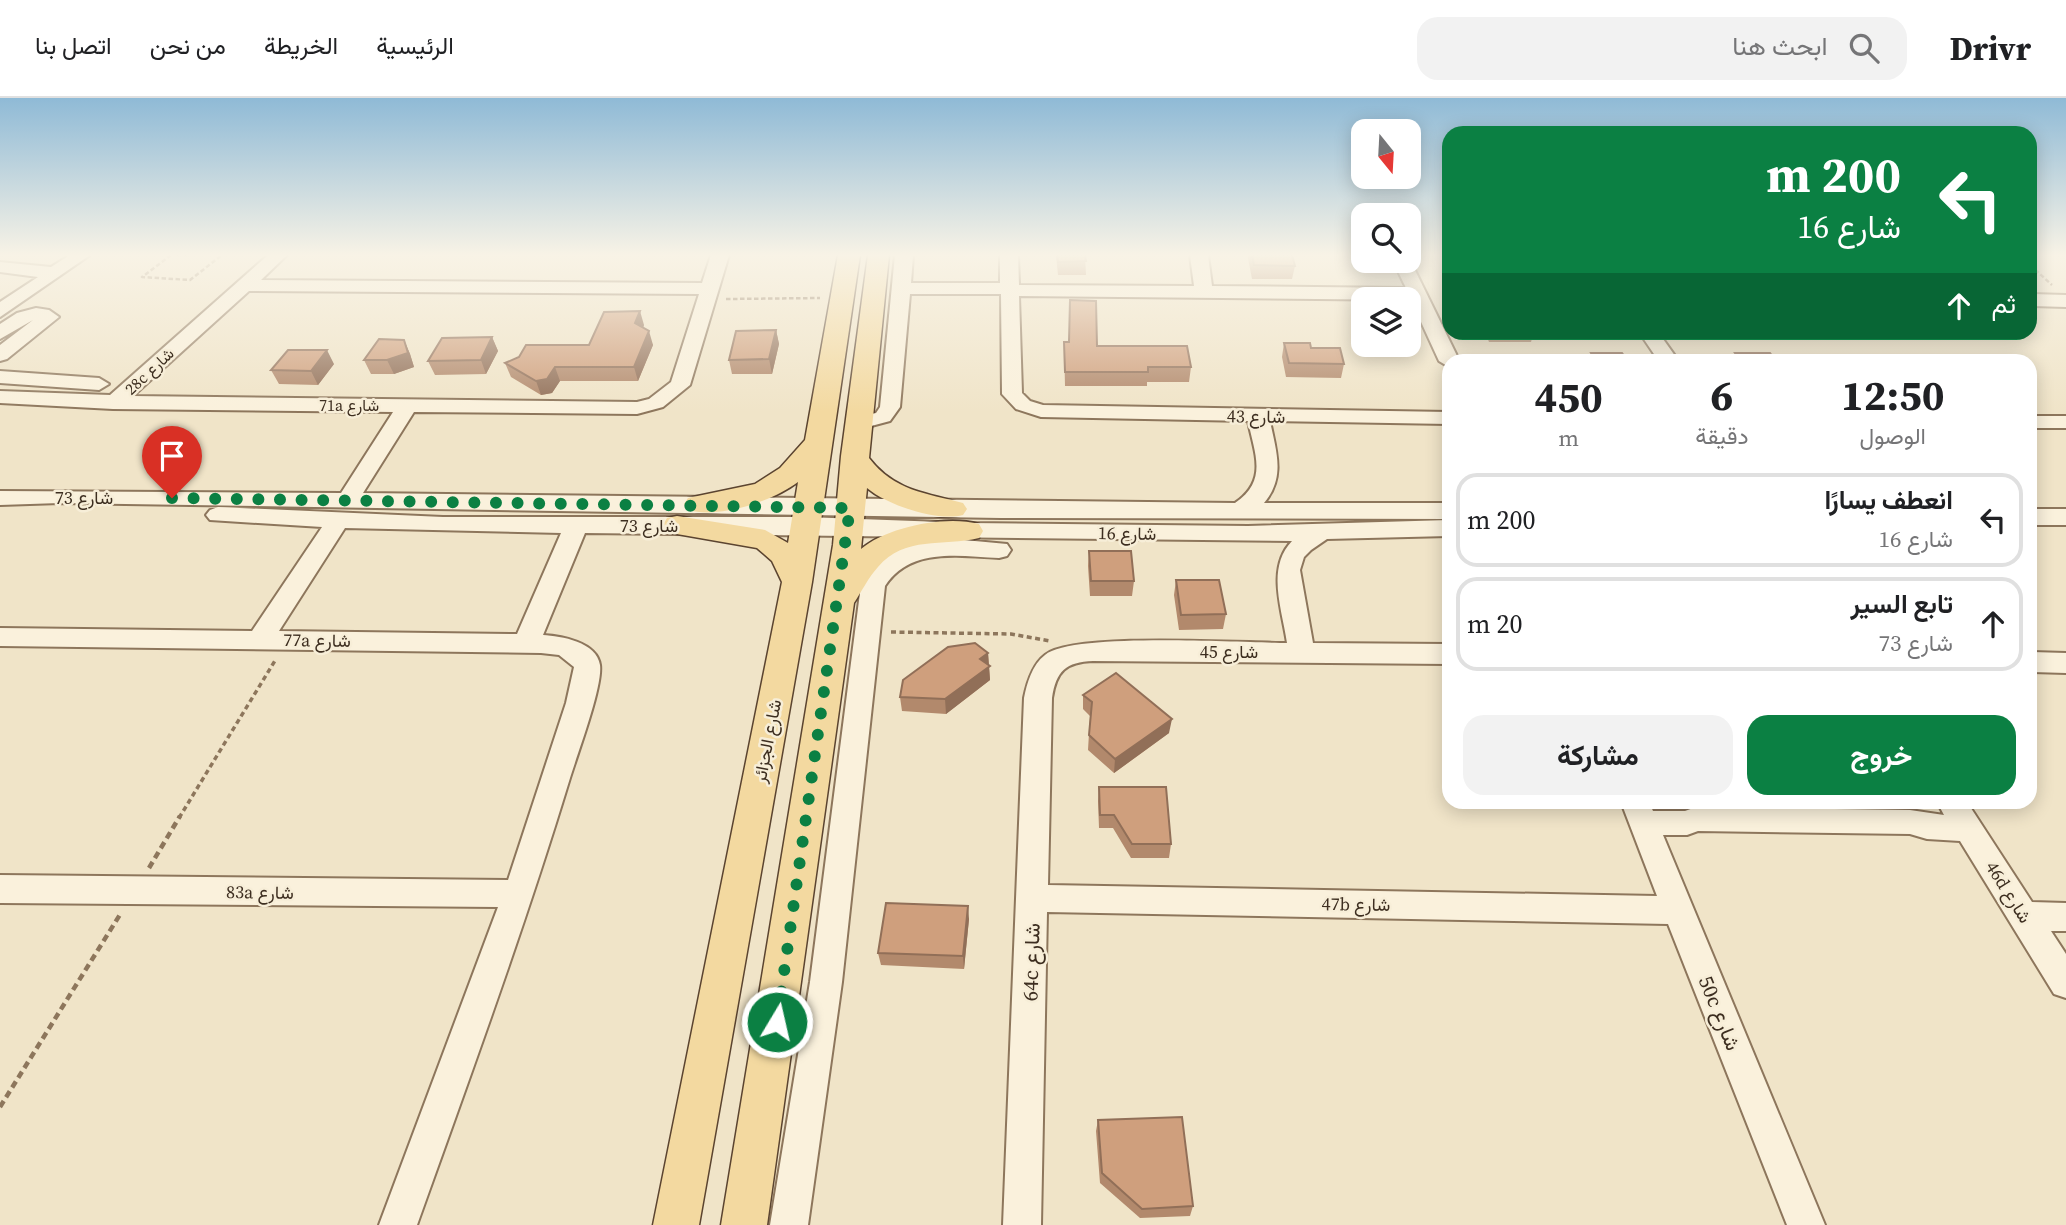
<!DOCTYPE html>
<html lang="ar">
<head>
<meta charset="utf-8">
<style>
  :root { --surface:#fff; --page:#f2f2f2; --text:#202124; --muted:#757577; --line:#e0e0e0; --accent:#0b8043 }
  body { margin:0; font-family:"Source Serif 4",Vazirmatn,serif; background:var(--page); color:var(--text); direction:rtl; height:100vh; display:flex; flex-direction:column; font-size:26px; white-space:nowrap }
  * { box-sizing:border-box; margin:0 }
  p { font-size:23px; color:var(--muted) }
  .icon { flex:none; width:38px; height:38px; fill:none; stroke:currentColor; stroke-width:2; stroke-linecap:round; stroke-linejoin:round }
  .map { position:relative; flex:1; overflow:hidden; direction:ltr }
  .drawer { position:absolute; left:1442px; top:256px; width:595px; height:455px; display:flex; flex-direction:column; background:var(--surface); border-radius:21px; box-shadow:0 4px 18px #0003; direction:rtl }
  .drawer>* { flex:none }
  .hud { position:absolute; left:1442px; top:28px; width:595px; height:214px; border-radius:21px; box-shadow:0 4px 18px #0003; direction:rtl; background:#0b8043; color:#fff; overflow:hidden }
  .needle { width:46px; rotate:162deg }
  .fabs { position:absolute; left:1351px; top:21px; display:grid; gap:14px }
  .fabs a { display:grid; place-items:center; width:70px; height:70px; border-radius:14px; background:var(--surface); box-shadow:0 4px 18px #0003; font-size:35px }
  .pin { position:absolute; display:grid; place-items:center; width:60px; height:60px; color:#fff; margin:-72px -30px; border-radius:50% 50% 50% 0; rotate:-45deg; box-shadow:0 0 7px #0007 }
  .pin .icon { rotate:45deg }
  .me { position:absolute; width:77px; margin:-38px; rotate:9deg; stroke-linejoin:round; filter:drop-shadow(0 0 5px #0008) }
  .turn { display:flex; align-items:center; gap:24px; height:147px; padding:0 21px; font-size:32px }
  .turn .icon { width:91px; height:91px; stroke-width:2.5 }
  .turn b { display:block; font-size:49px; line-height:60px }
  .then { display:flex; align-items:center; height:66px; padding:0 21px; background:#0003; gap:14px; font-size:26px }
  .eta { display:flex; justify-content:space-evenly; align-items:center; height:119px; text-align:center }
  .eta b { font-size:42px; font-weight:700; line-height:49px }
  .action { display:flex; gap:14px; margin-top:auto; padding:14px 21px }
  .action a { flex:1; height:80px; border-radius:21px; background:var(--accent); color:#fff; font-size:28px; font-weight:700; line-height:80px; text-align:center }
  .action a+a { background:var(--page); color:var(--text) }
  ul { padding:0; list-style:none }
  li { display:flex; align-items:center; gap:21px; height:94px; margin:0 14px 10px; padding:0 7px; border:4px solid var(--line); border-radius:21px }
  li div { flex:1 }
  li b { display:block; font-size:26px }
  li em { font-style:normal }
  header { display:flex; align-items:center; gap:42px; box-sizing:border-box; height:98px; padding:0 35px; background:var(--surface); border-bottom:2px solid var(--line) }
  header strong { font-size:33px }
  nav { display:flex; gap:38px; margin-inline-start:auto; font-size:24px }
  .search { width:490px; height:63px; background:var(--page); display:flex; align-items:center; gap:18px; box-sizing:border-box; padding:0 24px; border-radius:21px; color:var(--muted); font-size:26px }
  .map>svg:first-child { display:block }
</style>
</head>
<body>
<header>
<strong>Drivr</strong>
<div class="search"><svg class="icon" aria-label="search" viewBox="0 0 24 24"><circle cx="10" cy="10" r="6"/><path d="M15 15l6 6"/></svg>ابحث هنا</div>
<nav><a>الرئيسية</a><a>الخريطة</a><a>من نحن</a><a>اتصل بنا</a></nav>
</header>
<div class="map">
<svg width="2066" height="1127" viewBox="0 0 2066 1127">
  <rect width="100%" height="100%" fill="#f0e4c8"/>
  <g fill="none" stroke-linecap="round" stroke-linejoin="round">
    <g stroke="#8d765c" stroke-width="4">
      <path id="minor" d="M70 157H90L0 219V204L38 179 0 174V164L51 169Z
        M268 157H287L261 182 702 185 711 157H729L690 287 663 309 637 316 414 314 363 395 1235 405C1268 382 1255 357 1248 323L1041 319 1016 311 1002 296 1001 196H910L900 309 890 323 860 331 852 330 849 325 852 320 876 315 880 309 895 157H913L911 185H1000V157H1018L1019 187 1194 188 1190 157H1208L1212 188 1406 190 1393 163H1409V160L1459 262H1449V269L1439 263 1411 202 1019 198 1022 295 1030 303 1043 307 1449 314V326L1270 323C1276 353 1286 379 1264 405H1449V421L1001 420 60 405 0 407V393L341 395 393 314 113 311 0 305V293L110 297ZM249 193 699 196 671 284 649 301 637 304 133 298Z
        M2030 196 2066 197V209L2030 208Z
        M36 210 49 212 59 219 7 261 0 263V247L33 222 0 241V226L17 215Z
        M1639 234H1658L1678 262H1658Z
        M0 273 99 280 109 286 99 292 0 285Z
        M2030 318H2066V330H2030Z
        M218 409 443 419H805L969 425 1248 428 1449 422V438L1327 441 1311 452 1304 459 1300 472 1313 545 1449 546V566L1093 563C1066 564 1056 573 1052 600L1048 787 1657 798 1621 704H1649L1653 713H1685L1696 709 1910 712 1944 717 1937 704H1967L2032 804 2066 805V833H2051L2066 856V900L2054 896 1960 743 1927 741 1910 736 1698 733 1687 737H1663L1825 1127H1787L1668 826 1047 814 1041 1127H1003L1024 600C1027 585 1032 567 1045 557 1072 534 1243 545 1287 545 1282 511 1266 470 1292 443L585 435 543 537C561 538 597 544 600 567 603 588 577 657 570 680 524 831 470 979 417 1127H379L498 809 0 805V777L508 782 566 605 574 569 559 557 541 555 0 548V530L252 533 322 429 210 422 206 417 210 412ZM345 430 561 435 517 536 279 533Z
        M2030 411H2066V427H2030Z
        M964 442 1007 446 1011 452 1007 458 999 460C959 458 910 449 885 488L842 884 808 1127H770L810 884 861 487C884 447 921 442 964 442Z
        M2030 554 2066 555V575L2030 574Z"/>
    </g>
    <g stroke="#5b4430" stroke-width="3">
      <path id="major" d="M838 157H860L812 484 699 1127H653L782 484 772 463 757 450 677 436 667 434 663 427 667 420 677 418 765 432 788 445 798 384C773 403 719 421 688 412L684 406 688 400 755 386 780 370 805 342Z
        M868 157H889L869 360C894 393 926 395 963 405L967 411 963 417C937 424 887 407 867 390L861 451C887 429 945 417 979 426L983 433 979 440C943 449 905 437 878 469 868 480 862 493 854 505L767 1127H721L833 447 841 358Z"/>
    </g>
    <path stroke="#8d765c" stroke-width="2.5" stroke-dasharray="4.5 2.5" stroke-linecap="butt" d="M171 157 142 179 190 182 222 157
      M177 157H192
      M2030 167 2052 187
      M726 201 820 200"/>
    <path stroke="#8d765c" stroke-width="3.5" stroke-dasharray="5 3.5" stroke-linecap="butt" d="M891 534 1011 536 1050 543
      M179 720 276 561"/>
    <path stroke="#8d765c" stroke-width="4.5" stroke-dasharray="7 4.5" stroke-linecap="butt" d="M149 770 180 718
      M0 1009 121 815"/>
    <use href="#minor" fill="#faf1dc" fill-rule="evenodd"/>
    <use href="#major" fill="#f3d9a0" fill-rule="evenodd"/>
  </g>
  <path fill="#b2896c" d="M1056 157H1085L1086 177H1058Z
    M1248 157H1292L1295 168 1292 181H1252L1248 160Z
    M644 227 643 230 653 247 638 283H560L552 295 541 297 511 279 505 265 589 247Z
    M776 232 779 246 772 276H732L729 262Z
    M1485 234H1534L1531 244H1489Z
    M492 239 498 253 486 276 435 277 428 263Z
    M404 242 410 256 414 269 394 276H371L364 262Z
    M1064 244 1097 248 1191 269 1189 284H1147V288H1065Z
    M1284 245 1311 250 1344 266 1341 280 1286 279 1282 259Z
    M1591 255 1627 262H1588Z
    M1735 255 1775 262H1731Z
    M334 266 318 287 279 286 271 272Z
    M1089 453 1134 483 1132 498H1090L1088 468Z
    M1176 482 1226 516 1223 531 1179 532 1174 497Z
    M988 555 990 582 946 616 902 613 900 599Z
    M1083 597 1169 635 1114 675 1088 652 1090 618 1083 611Z
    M1099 689 1171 746 1169 760H1131L1113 730H1099L1098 703Z
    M969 821 964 871 881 867 878 855Z
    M1098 1022 1193 1108 1190 1118 1140 1120 1100 1085 1096 1033Z"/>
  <path fill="#916f58" d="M640 213 644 227 639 239 635 225Z
    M776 232 779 246 772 276 769 261Z
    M649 233 653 247 638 283 634 269Z
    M492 239 498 253 486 276 481 262Z
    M404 242 410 256 414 269 394 276 387 262Z
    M327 252 334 266 318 287 311 273Z
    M555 269 560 283 552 295 541 297 536 283Z
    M988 555 990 582 946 616 945 601 980 561Z
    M1172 621 1169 635 1114 675 1115 661Z
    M968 808 969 821 964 871 963 858Z"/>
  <path fill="#cf9f7d" stroke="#916f58" stroke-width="2" d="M1057 157H1085L1086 163 1058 164Z
    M1252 157H1292L1295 168 1254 167Z
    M1070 202 1096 203 1097 248H1187L1191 269H1148V274H1065L1064 244H1069Z
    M640 213 635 225 649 233 634 269H555L547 281 536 283 505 265 519 259 526 247H589L604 214Z
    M776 232 769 261 729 262 736 233Z
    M492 239 481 262 428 263 442 240Z
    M379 241 404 242 408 255 387 262H364Z
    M1284 245H1310L1311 250H1340L1344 266 1289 265Z
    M288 252H327L311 273 271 272Z
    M1591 255H1622L1627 262H1595Z
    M1735 255H1770L1775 262H1740Z
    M1089 453H1131L1134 483H1091Z
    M1176 482H1219L1226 516 1181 517Z
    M975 545 988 555 980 561 990 568 945 601 900 599 903 582 948 549Z
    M1116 575 1172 621 1115 661 1089 637 1092 604 1083 597Z
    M1099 689H1166L1171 746H1132L1114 717H1100Z
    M886 805 968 808 963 858 878 855Z
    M1182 1019 1193 1108 1142 1111 1102 1075 1098 1022Z"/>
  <linearGradient id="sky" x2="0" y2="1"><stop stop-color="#8fbad6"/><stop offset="0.5" stop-color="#f8f3e6"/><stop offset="1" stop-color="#f8f3e6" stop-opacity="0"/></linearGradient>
  <rect width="2066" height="314" fill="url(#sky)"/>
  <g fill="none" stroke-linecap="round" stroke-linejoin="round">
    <path stroke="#0b8043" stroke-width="12" stroke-dasharray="0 21.6" d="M172 400 850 410 777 924"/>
  </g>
  <g text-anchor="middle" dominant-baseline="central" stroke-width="5" stroke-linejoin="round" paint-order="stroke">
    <g font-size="16" fill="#3d2e20" stroke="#f7eed8">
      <text transform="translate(149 273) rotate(-43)">28c شارع</text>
      <text x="349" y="307">71a شارع</text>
    </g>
    <g font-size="18" fill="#3d2e20" stroke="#f7eed8">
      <text transform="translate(1256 318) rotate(1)">شارع 43</text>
      <text x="84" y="399">شارع 73</text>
      <text x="649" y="427">شارع 73</text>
      <text transform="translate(1127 435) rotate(1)">شارع 16</text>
      <text transform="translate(317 542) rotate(1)">77a شارع</text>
      <text x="1229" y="553">شارع 45</text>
      <text transform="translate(767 643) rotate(-79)">شارع الجزائر</text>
      <text transform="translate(260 794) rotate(1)">83a شارع</text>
      <text transform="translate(2009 794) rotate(58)">46d شارع</text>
      <text transform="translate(1356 806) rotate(1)">47b شارع</text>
    </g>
    <g font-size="21" fill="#3d2e20" stroke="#f7eed8">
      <text transform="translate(1031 864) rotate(-88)">64c شارع</text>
      <text transform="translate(1720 915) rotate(68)">50c شارع</text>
    </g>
  </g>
</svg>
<div class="fabs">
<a><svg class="needle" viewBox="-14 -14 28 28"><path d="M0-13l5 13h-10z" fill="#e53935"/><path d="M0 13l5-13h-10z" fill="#757577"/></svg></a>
<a><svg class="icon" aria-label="search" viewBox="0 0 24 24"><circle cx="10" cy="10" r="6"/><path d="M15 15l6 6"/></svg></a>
<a><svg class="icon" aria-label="layers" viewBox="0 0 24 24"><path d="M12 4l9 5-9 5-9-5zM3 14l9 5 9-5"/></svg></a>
</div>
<div class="pin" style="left:172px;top:400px;background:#d93025"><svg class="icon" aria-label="arrive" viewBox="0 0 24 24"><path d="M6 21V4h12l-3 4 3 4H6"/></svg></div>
<svg class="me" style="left:777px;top:924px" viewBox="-20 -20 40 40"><circle r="17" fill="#0b8043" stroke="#fff" stroke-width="3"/><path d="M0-11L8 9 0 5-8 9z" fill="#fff"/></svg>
<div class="hud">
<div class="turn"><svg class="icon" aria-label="left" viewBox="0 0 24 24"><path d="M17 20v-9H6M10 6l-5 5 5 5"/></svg><div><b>200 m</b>شارع 16</div></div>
<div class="then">ثم<svg class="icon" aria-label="ahead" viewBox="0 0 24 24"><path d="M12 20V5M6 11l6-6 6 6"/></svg></div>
</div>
<section class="drawer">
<div class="eta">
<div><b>12:50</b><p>الوصول</p></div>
<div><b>6</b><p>دقيقة</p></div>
<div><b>450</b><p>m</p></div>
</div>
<ul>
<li><svg class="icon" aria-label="left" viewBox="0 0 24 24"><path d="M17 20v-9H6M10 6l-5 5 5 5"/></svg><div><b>انعطف يسارًا</b><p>شارع 16</p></div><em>200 m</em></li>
<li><svg class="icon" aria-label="ahead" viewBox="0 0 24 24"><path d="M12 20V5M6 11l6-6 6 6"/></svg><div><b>تابع السير</b><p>شارع 73</p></div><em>20 m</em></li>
</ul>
<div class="action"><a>خروج</a><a>مشاركة</a></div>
</section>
</div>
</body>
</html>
